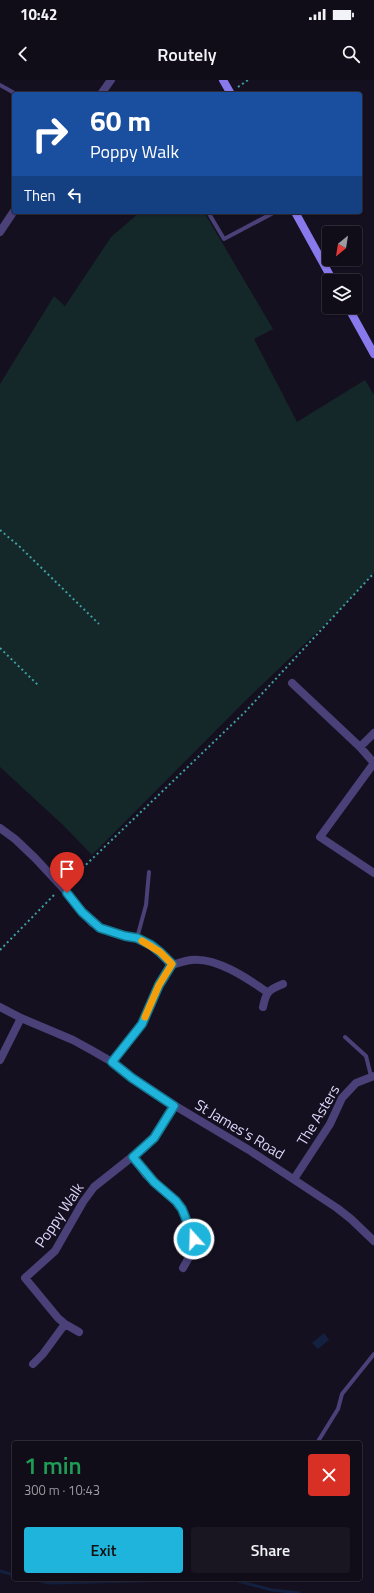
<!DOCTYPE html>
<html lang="en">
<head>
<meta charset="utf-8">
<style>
  :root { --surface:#100c18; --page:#191521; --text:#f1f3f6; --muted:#9c9ba2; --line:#302c37; --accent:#1fb4db }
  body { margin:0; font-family:"Titillium Web",sans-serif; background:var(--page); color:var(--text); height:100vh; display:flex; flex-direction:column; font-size:15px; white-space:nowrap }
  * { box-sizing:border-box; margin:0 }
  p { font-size:13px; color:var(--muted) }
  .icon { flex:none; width:22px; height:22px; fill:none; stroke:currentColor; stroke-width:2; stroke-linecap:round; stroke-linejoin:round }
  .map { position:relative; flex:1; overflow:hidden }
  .details { position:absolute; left:12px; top:1361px; width:350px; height:140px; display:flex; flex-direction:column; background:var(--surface); border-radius:4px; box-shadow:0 1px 3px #0004,0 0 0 1px var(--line) }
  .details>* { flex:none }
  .guide { position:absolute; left:12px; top:12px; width:350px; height:122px; border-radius:4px; box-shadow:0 1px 3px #0004,0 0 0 1px var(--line); background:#1a4fa0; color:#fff; overflow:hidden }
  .needle { width:26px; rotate:210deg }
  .tools { position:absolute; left:322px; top:146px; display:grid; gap:8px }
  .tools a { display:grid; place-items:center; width:40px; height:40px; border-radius:4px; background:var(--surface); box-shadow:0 1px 3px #0004,0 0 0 1px var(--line); font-size:20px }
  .pin { position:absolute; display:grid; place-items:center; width:34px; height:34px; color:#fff; margin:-41px -17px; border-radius:50% 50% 50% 0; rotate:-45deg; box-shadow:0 0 4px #0007 }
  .pin .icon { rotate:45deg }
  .me { position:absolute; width:44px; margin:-22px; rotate:340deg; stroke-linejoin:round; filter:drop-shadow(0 0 3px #0008) }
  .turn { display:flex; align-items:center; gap:14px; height:84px; padding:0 12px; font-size:18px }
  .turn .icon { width:52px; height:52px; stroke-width:2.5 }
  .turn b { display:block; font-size:28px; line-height:34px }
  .then { display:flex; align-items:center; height:38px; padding:0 12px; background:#0003; gap:8px; font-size:15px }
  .round { display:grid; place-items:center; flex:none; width:42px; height:42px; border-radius:4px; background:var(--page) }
  .head { display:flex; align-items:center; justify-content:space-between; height:68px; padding:0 12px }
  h1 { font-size:24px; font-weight:600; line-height:30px; color:#1e9e55 }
  .primary-button { display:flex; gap:8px; margin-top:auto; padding:8px 12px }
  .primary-button a { flex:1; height:46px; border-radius:4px; background:var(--accent); color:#111; font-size:16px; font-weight:600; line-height:46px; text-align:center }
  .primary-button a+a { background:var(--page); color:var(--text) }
  .status { display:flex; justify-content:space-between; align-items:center; height:28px; padding:0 20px; background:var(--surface); direction:ltr }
  .status svg { height:11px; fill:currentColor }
  header { display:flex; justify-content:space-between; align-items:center; height:52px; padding:0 12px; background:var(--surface); font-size:18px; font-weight:600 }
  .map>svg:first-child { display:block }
</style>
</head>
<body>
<div class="status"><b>10:42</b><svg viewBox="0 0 49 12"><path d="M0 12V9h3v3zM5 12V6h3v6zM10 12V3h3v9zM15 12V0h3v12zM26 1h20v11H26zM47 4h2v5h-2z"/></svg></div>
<header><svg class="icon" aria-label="back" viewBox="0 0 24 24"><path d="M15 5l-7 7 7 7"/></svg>Routely<svg class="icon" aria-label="search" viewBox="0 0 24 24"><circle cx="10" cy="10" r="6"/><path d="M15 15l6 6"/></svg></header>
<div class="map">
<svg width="374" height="1513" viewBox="0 0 374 1513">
  <rect width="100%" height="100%" fill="#151020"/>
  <path fill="#142729" d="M140 132H204L273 249 254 259 297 342 365 300 374 315V493L341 529 245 621 92 775 63 745 0 687V304L54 216 65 226 111 157Z"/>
  <path fill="#142040" d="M324 1253 329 1260 318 1269 312 1263Z"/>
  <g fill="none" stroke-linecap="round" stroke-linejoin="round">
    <path stroke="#142040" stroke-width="3" d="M0 1491 14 1495
      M33 1499 48 1503 227 1499
      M230 1499 272 1510 299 1513"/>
    <path stroke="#3f9fa3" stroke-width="2" stroke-dasharray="2 3" stroke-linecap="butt" d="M238 7 248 0
      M0 450 19 466 99 544
      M0 568 39 606
      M68 802 245 632 374 493
      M0 870 56 813"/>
    <path stroke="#494178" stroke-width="4" d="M0 5 16 14
      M208 132 224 159 275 132
      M137 858 146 825 149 792
      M345 957 366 976 371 996
      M317 1363 338 1329 342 1314 374 1274"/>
    <path stroke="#494178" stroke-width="8" d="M292 603 360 667 374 653
      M360 667 374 683
      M374 683 320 757 374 793
      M0 748 15 759 35 778 62 807 92 843 108 851 125 856 137 858 151 865 172 885C178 883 185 881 191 880 216 877 247 898 267 912
      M0 927 21 938 73 960 93 971 112 982 147 1009 249 1070 337 1128 351 1139 374 1161
      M263 927C266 912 268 910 283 904
      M0 980 21 938
      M112 982 142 944 159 905 172 885
      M133 1077 146 1095 176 1121 182 1129 194 1159 192 1172 183 1188
      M294 1099 330 1044 342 1018 356 1003 374 996
      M65 1244 79 1252
      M33 1284 43 1274 65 1244 58 1238 25 1198 55 1171 83 1122 94 1107 147 1065 154 1058 174 1026"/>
    <path stroke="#494178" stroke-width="8" d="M101 14 111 0
      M0 152 14 131"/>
    <path stroke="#8879ec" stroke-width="8" d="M223 0 231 14
      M295 132 333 201
      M348 227 374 274"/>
  </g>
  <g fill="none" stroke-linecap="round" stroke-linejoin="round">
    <g stroke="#14758e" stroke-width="10">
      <path id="route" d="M67 813 82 832 100 848 125 856 137 858 151 865 160 872 172 884 159 905 142 944 112 982 132 998 174 1026 154 1058 133 1077 154 1102 176 1121 182 1129 194 1159"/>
    </g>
    <use href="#route" stroke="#1fb4db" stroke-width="7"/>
    <path stroke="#f59e0b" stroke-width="7" d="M142 861 160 872 172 884 159 905 145 937"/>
  </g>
  <g text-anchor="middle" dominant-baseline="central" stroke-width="3" stroke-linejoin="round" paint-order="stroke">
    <g font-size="15" fill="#ddd5f9" stroke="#151020">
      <text transform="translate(318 1035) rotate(-59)">The Asters</text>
      <text transform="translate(240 1049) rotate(31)">St James's Road</text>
      <text transform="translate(59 1135) rotate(-56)">Poppy Walk</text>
    </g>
  </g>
</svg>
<div class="tools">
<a><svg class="needle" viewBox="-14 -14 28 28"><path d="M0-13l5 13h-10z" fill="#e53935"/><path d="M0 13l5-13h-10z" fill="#9c9ba2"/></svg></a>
<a><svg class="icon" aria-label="layers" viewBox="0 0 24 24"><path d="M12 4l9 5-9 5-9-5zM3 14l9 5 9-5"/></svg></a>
</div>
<div class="pin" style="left:67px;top:813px;background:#d93025"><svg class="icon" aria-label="arrive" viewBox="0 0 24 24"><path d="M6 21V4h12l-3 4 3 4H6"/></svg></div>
<svg class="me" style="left:194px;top:1159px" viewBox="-20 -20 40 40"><circle r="17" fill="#1fb4db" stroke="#fff" stroke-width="3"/><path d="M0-11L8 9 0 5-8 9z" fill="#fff"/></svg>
<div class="guide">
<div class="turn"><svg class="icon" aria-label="right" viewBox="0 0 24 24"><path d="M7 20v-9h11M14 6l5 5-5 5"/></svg><div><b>60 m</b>Poppy Walk</div></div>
<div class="then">Then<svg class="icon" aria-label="left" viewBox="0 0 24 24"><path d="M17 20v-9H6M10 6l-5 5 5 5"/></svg></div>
</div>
<section class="details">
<div class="head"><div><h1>1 min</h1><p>300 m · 10:43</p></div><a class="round" style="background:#d93025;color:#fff"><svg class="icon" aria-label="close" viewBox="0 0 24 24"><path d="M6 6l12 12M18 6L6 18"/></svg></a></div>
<div class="primary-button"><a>Exit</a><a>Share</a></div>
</section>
</div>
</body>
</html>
